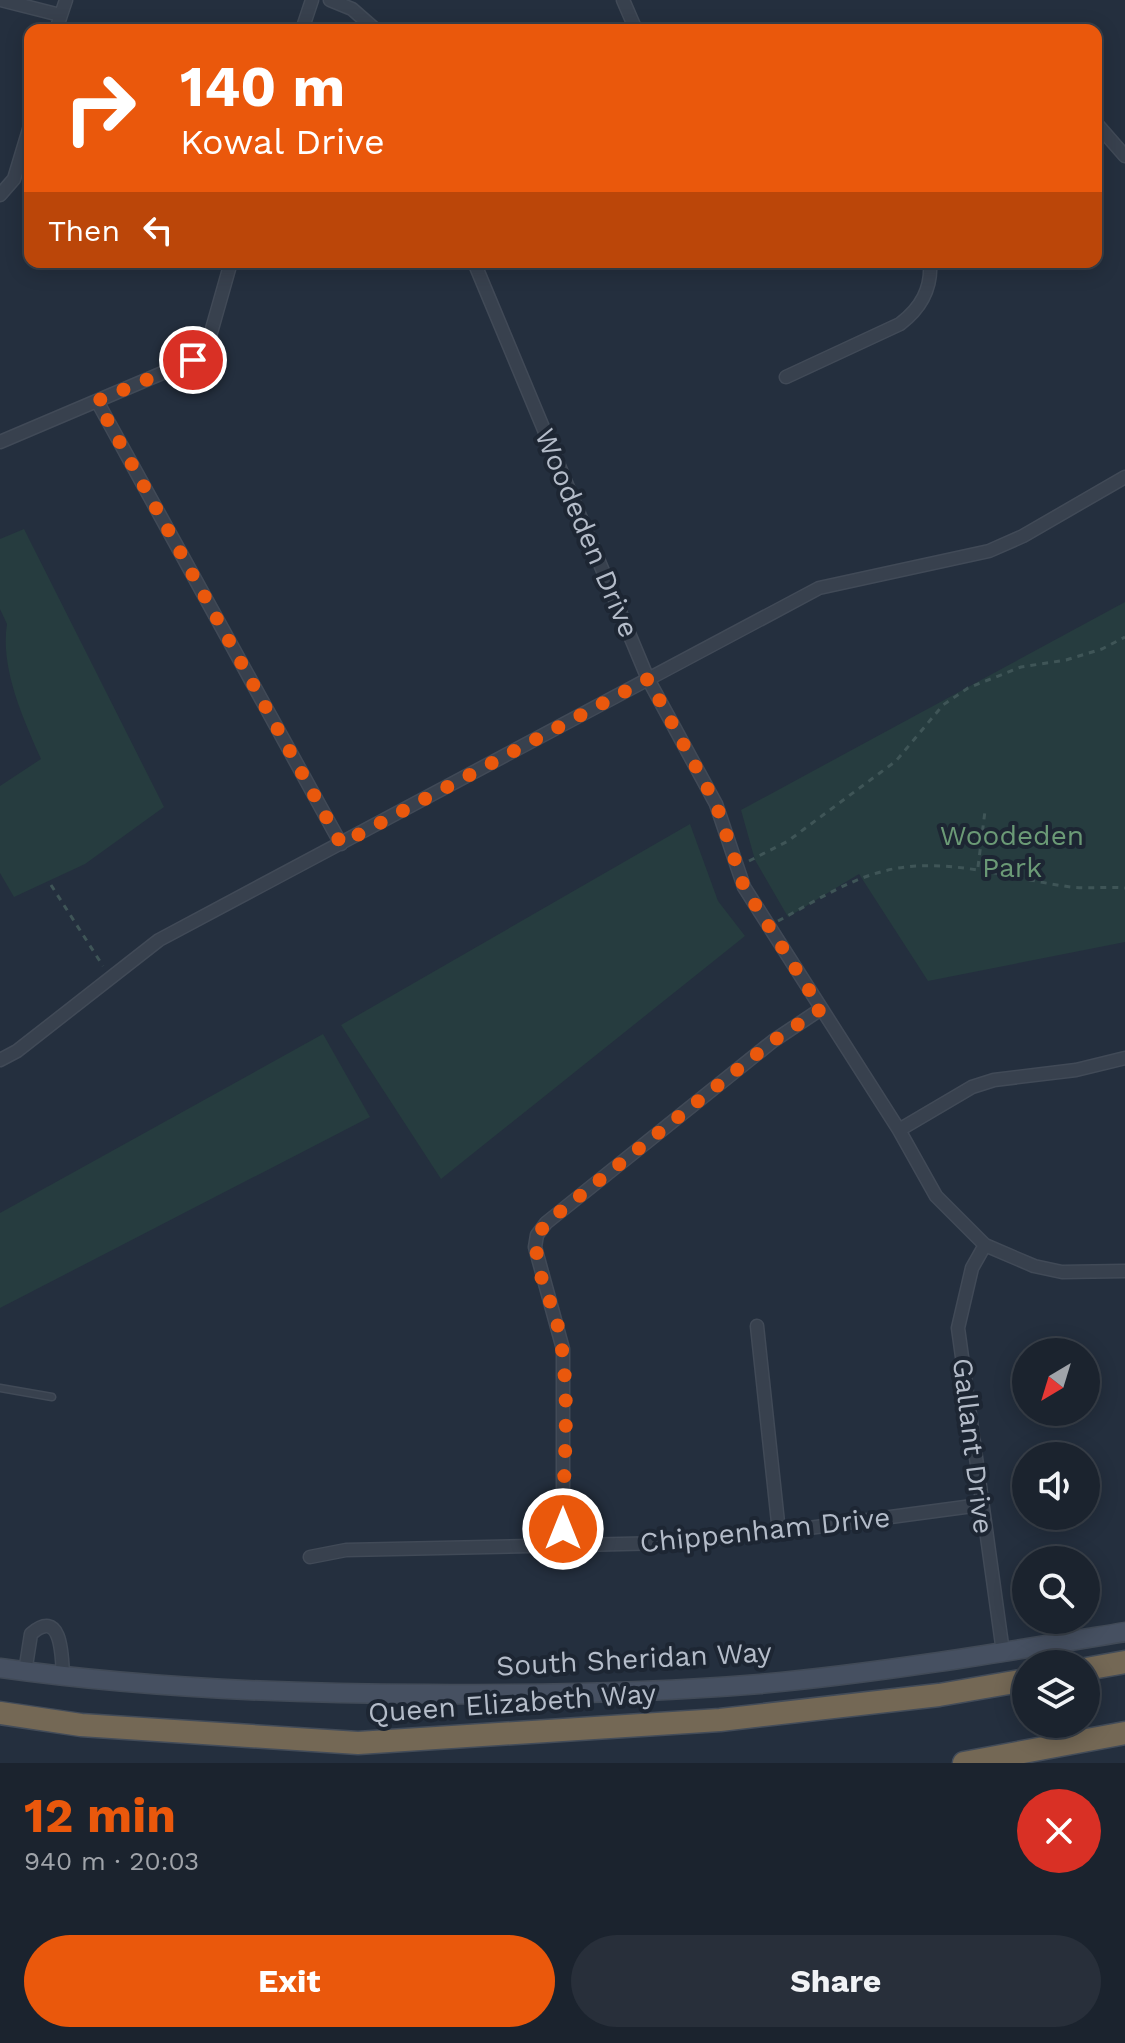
<!DOCTYPE html>
<html lang="en">
<head>
<meta charset="utf-8">
<style>
  :root { --surface:#1b232e; --page:#282f3a; --text:#f1f3f6; --muted:#a0a4aa; --line:#39404a; --accent:#ea580c }
  body { margin:0; font-family:"Work Sans",sans-serif; background:var(--page); color:var(--text); height:100vh; display:flex; flex-direction:column; font-size:30px; white-space:nowrap }
  * { box-sizing:border-box; margin:0 }
  p { font-size:26px; color:var(--muted) }
  .icon { flex:none; width:44px; height:44px; fill:none; stroke:currentColor; stroke-width:2; stroke-linecap:round; stroke-linejoin:round }
  .map { position:relative; height:1763px; overflow:hidden }
  .details { display:flex; flex-direction:column; background:var(--surface); flex:1 }
  .details>* { flex:none }
  .banner { position:absolute; left:24px; top:24px; width:1078px; height:244px; border-radius:16px; box-shadow:0 4px 20px #0003,0 0 0 2px var(--line); background:#ea580c; color:#fff; overflow:hidden }
  .needle { width:52px; rotate:218deg }
  .fabs { position:absolute; left:1012px; top:1338px; display:grid; gap:16px }
  .fabs a { display:grid; place-items:center; width:88px; height:88px; border-radius:50%; background:var(--surface); box-shadow:0 4px 20px #0003,0 0 0 2px var(--line); font-size:40px }
  .pin { position:absolute; display:grid; place-items:center; width:68px; height:68px; color:#fff; margin:-34px; border:4px solid #fff; border-radius:50%; box-shadow:0 2px 8px #0007 }
  .me { position:absolute; width:88px; margin:-44px; rotate:0deg; stroke-linejoin:round; filter:drop-shadow(0 0 6px #0008) }
  .turn { display:flex; align-items:center; gap:28px; height:168px; padding:0 24px; font-size:36px }
  .turn .icon { width:104px; height:104px; stroke-width:2.5 }
  .turn b { display:block; font-size:56px; line-height:68px }
  .then { display:flex; align-items:center; height:76px; padding:0 24px; background:#0003; gap:16px; font-size:30px }
  .round { display:grid; place-items:center; flex:none; width:84px; height:84px; border-radius:42px; background:var(--page) }
  .overview { display:flex; align-items:center; justify-content:space-between; height:136px; padding:0 24px }
  h1 { font-size:48px; font-weight:700; line-height:60px; color:var(--accent) }
  .button { display:flex; gap:16px; margin-top:auto; padding:16px 24px }
  .button a { flex:1; height:92px; border-radius:48px; background:var(--accent); color:#fff; font-size:32px; font-weight:700; line-height:92px; text-align:center }
  .button a+a { background:var(--page); color:var(--text) }
  .map>svg:first-child { display:block }
</style>
</head>
<body>
<div class="map">
<svg width="1125" height="1763" viewBox="0 0 1125 1763">
  <rect width="100%" height="100%" fill="#242f3e"/>
  <path fill="#263c3f" d="M24 529 164 807 85 864 14 897 0 873V786L41 759C23 718 0 668 7 624L0 609V539Z
    M1125 602V942L928 981 859 874 788 917 755 860 741 810Z
    M690 824 718 901 745 936 441 1179 341 1025Z
    M323 1034 370 1117 0 1308V1213Z"/>
  <g fill="none" stroke-linecap="round" stroke-linejoin="round">
    <g stroke="#414a57" stroke-width="9">
      <path id="lane" d="M0 1388 52 1397"/>
    </g>
    <g stroke="#414a57" stroke-width="15">
      <path id="street" d="M1 0 60 15
        M330 0 352 9 376 30
        M623 0 636 30
        M56 30 66 0
        M302 30 312 0
        M1096 123 1125 156
        M0 195 14 179 30 126
        M474 262 648 679 716 804 744 887 899 1130 936 1196 985 1245 1034 1266 1062 1272 1125 1271
        M786 377 900 324C921 308 932 289 930 262
        M97 401 341 844
        M0 442 193 360 210 336 231 262
        M0 1060 17 1051 159 940 819 588 989 551 1023 536 1125 477
        M899 1130 972 1087 994 1080 1076 1070 1125 1058
        M985 1245 972 1268 958 1328 1003 1652
        M757 1326 779 1532
        M563 1546V1349L535 1247 537 1235 546 1223 773 1041 821 1009
        M310 1557 346 1550 667 1543 779 1532 980 1505
        M25 1672 31 1634C63 1606 62 1660 63 1677"/>
    </g>
    <g stroke="#414a57" stroke-width="21">
      <path id="secondary" d="M0 1668C142 1688 285 1694 428 1694 539 1695 650 1693 760 1684 882 1673 1004 1652 1125 1632"/>
    </g>
    <g stroke="#434c59" stroke-width="25">
      <path id="highway" d="M1086 1669 1125 1662
        M0 1713 81 1725 358 1743 720 1720 939 1695 1026 1680
        M964 1763 1125 1733"/>
    </g>
    <path stroke="#3f5557" stroke-width="3" stroke-dasharray="6 6" stroke-linecap="butt" d="M749 861 788 841 896 761 943 705 968 688 1021 667 1066 660 1102 649 1125 637
      M978 867 985 811
      M51 885 103 966
      M778 921C810 904 843 883 877 873 939 854 1003 877 1064 886 1084 890 1105 886 1125 888"/>
    <use href="#lane" stroke="#38414e" stroke-width="6"/>
    <use href="#street" stroke="#38414e" stroke-width="12"/>
    <use href="#secondary" stroke="#465061" stroke-width="18"/>
    <use href="#highway" stroke="#746855" stroke-width="22"/>
  </g>
  <g fill="none" stroke-linecap="round" stroke-linejoin="round">
    <path stroke="#ea580c" stroke-width="14" stroke-dasharray="0 25.2" d="M193 360 97 401 341 844 648 679 716 804 744 887 821 1009 773 1041 546 1223C522 1253 551 1294 558 1327 572 1391 563 1464 563 1529"/>
  </g>
  <g text-anchor="middle" dominant-baseline="central" stroke-width="8" stroke-linejoin="round" paint-order="stroke">
    <g font-size="28" fill="#b4bcc9" stroke="#1d2633">
      <text transform="translate(587 533) rotate(67)">Woodeden Drive</text>
      <text transform="translate(973 1446) rotate(83)">Gallant Drive</text>
      <text transform="translate(765 1530) rotate(-6)">Chippenham Drive</text>
      <text transform="translate(634 1659) rotate(-3)">South Sheridan Way</text>
      <text transform="translate(512 1703) rotate(-4)">Queen Elizabeth Way</text>
    </g>
    <g font-size="28" fill="#6b9a76" stroke="#1d2633">
      <text x="1012" y="835">Woodeden<tspan x="1012" dy="32">Park</tspan></text>
    </g>
  </g>
</svg>
<div class="fabs">
<a><svg class="needle" viewBox="-14 -14 28 28"><path d="M0-13l5 13h-10z" fill="#e53935"/><path d="M0 13l5-13h-10z" fill="#a0a4aa"/></svg></a>
<a><svg class="icon" aria-label="sound" viewBox="0 0 24 24"><path d="M4 9h4l5-4v14l-5-4H4zM17 9q2 3 0 6"/></svg></a>
<a><svg class="icon" aria-label="search" viewBox="0 0 24 24"><circle cx="10" cy="10" r="6"/><path d="M15 15l6 6"/></svg></a>
<a><svg class="icon" aria-label="layers" viewBox="0 0 24 24"><path d="M12 4l9 5-9 5-9-5zM3 14l9 5 9-5"/></svg></a>
</div>
<div class="pin" style="left:193px;top:360px;background:#d93025"><svg class="icon" aria-label="arrive" viewBox="0 0 24 24"><path d="M6 21V4h12l-3 4 3 4H6"/></svg></div>
<svg class="me" style="left:563px;top:1529px" viewBox="-20 -20 40 40"><circle r="17" fill="#ea580c" stroke="#fff" stroke-width="3"/><path d="M0-11L8 9 0 5-8 9z" fill="#fff"/></svg>
<div class="banner">
<div class="turn"><svg class="icon" aria-label="right" viewBox="0 0 24 24"><path d="M7 20v-9h11M14 6l5 5-5 5"/></svg><div><b>140 m</b>Kowal Drive</div></div>
<div class="then">Then<svg class="icon" aria-label="left" viewBox="0 0 24 24"><path d="M17 20v-9H6M10 6l-5 5 5 5"/></svg></div>
</div>
</div>
<section class="details">
<div class="overview"><div><h1>12 min</h1><p>940 m · 20:03</p></div><a class="round" style="background:#d93025;color:#fff"><svg class="icon" aria-label="close" viewBox="0 0 24 24"><path d="M6 6l12 12M18 6L6 18"/></svg></a></div>
<div class="button"><a>Exit</a><a>Share</a></div>
</section>
</body>
</html>
